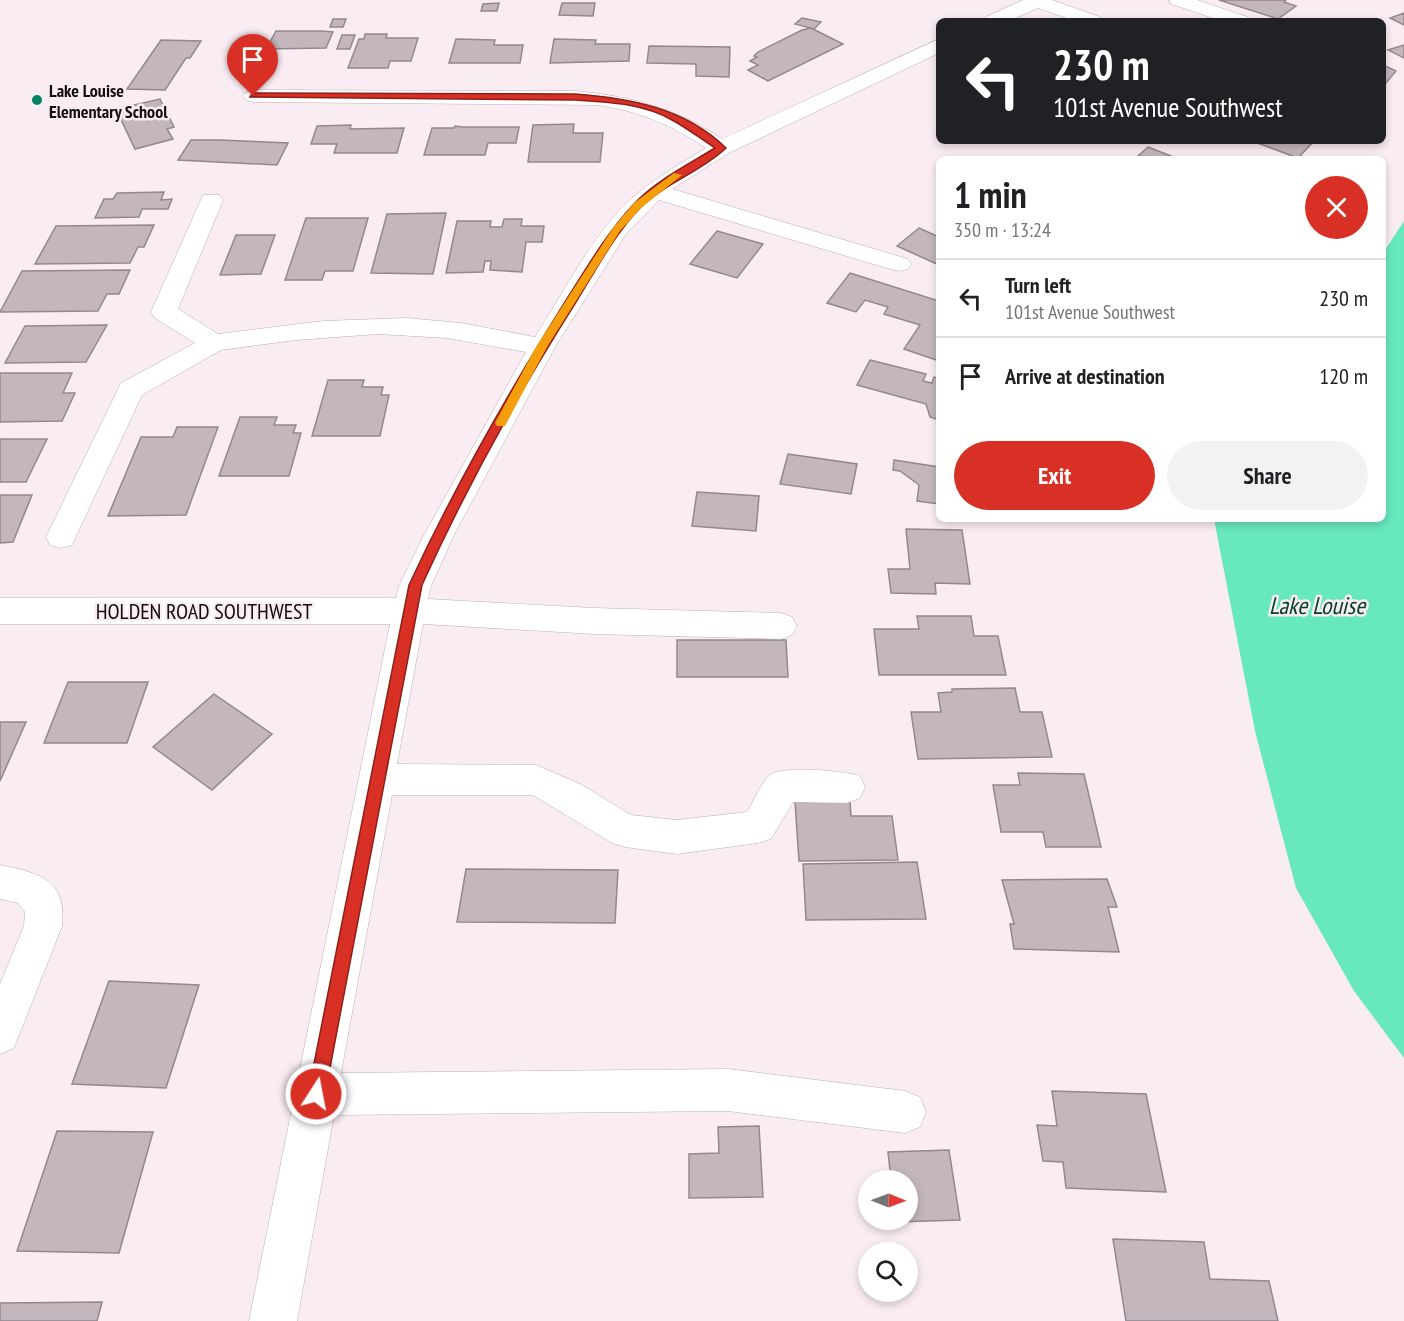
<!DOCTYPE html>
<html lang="en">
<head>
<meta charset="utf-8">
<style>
  :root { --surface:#fff; --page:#f2f2f2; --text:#202124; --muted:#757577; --line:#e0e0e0; --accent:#d93025 }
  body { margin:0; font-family:"PT Sans Narrow",sans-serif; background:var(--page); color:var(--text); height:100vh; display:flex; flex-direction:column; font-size:22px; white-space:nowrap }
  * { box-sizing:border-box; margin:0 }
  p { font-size:20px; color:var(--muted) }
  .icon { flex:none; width:33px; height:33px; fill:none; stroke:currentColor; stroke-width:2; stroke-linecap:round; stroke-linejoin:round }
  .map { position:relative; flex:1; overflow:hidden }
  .sheet { position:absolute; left:936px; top:156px; width:450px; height:366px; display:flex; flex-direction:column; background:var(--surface); border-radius:9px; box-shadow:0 3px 9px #0003 }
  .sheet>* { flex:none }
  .hud { position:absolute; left:936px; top:18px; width:450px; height:126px; border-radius:9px; box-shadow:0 3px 9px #0003; background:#202124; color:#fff; overflow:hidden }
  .needle { width:39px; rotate:91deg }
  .buttons { position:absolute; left:858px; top:1170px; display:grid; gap:12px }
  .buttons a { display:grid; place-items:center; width:60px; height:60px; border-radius:50%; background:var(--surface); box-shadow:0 3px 9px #0003; font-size:30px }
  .pin { position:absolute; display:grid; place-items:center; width:51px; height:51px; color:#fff; margin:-62px -26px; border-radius:50% 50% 50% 0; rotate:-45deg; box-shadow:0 0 6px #0007 }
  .pin .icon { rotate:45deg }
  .me { position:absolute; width:66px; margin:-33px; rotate:11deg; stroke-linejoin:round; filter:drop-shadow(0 0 4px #0008) }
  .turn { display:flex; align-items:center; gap:21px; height:126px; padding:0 18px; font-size:27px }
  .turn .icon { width:78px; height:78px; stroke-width:2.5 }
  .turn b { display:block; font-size:42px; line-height:51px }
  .round { display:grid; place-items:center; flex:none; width:63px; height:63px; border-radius:32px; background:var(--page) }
  .summary { display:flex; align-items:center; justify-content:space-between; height:102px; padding:0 18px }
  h1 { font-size:36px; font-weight:600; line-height:45px }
  .button { display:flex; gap:12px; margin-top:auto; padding:12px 18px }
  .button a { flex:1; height:69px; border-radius:36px; background:var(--accent); color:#fff; font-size:24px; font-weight:600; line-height:69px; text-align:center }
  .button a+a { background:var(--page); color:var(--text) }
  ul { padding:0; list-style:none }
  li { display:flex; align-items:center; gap:18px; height:78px; padding:0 18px; border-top:2px solid var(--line) }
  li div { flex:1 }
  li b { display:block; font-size:22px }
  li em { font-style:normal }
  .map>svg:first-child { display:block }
</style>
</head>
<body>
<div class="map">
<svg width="1404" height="1321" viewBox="0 0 1404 1321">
  <rect width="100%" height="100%" fill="#f9ecf2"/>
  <path fill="#68e8be" d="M1404 221V1058L1354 991 1296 888 1255 731 1214 519H1383V253Z"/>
  <path fill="#c3b6bd" stroke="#93888e" stroke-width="1.5" d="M1219 0H1286L1284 2 1296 6 1278 19Z
    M499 3 497 11H481L483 4Z
    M562 3H595L593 16 559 15Z
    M1404 13V25L1390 18Z
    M802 18 821 22 814 29 795 24Z
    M333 19H346L343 27H330Z
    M811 28 843 44 768 81 748 70 758 65 750 61 757 57 754 56 758 52 802 30Z
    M276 31H321L333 32 326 48 266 49Z
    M365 34H387L386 38H418L411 61H390L388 68H348L359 39H364Z
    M342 35H355L350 49H337Z
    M456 39 495 40 494 45H523L520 63H449Z
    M554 39 596 40 595 44H630L629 61 550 63Z
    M161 40 201 41 190 58H186L165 90 127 89Z
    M1404 45V58L1388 50Z
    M649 46 730 47 729 77 696 76V64L647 63Z
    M1383 65 1396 71 1386 83 1383 82Z
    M160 99 174 127 167 129 173 139 135 149 116 109Z
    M574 124 573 133H603L600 162H528L533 125Z
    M351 125 350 129 404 128 397 153H334L337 144H311L317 126Z
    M455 126 462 127H519L516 143H488L485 155H424L432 128H454Z
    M191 140H219L288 143 277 165 178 160Z
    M1252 141H1314L1298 158Z
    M1148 147 1171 156 1167 159 1138 156Z
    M164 192 161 200 172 199 168 209H142L139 217 95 218 104 199H113L117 193Z
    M446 213 433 274 371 273 387 214Z
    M306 218H368L353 271H325L322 280H285Z
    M504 219H522L521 226H544L542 242H526L522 272 490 270 491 261H485L483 272 446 273 457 221H491L490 227H502Z
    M154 225 144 247H138L130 263 35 264 56 226Z
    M919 228 939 237V265L897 246Z
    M717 231 763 244 737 278 690 264Z
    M236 235H275L261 274 220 275Z
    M130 270 119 294H107L98 311 0 312 22 271Z
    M850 273 939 301V361L904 349 920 325 884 314 888 307 865 300 856 312 827 303Z
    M107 325 86 362 5 363 25 326Z
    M870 360 926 374 923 381 932 383 934 377 939 378V420L930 417 926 404 857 385Z
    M0 373H72L63 393H75L62 421 0 422Z
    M328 380H364L362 387H383L381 395H389L380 436H312Z
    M240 417H277L274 425H296L293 433H301L289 476H219Z
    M177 427H218L186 515 108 516 141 437H173Z
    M0 439H47L26 482H0Z
    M788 454 857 464 851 494 780 484Z
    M894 460 939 467V504L917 501 919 485 900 471 893 470Z
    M697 492 759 496 756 531 692 526Z
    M0 495H32L13 542 0 543Z
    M906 529 962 530 970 584 935 583 936 594 891 593 888 569H910Z
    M917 616H971L974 636H998L1006 675H879L874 629H919Z
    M677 640H786L788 677H677Z
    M68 682H148L127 743H44Z
    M1015 688 1020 712H1042L1052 757 918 759 911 712H941L938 693 952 692V689Z
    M214 694 272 734 212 790 153 747Z
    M0 722H26L0 781Z
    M1018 773 1084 774 1101 847H1046L1043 832H1001L993 785H1020Z
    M795 802H850L851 816H892L898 860 799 861Z
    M917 862 926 919 806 920 803 864Z
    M466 869 618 870 615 923 457 922Z
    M1107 879 1117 907H1108L1119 952 1014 949 1010 924H1014L1002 880Z
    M109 981 199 985 166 1088 72 1084Z
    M1052 1091 1146 1094 1166 1192 1066 1188 1063 1162 1043 1161 1037 1125 1057 1126Z
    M759 1126 763 1197 689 1198V1154L719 1153 718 1127Z
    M57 1131 153 1132 119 1253 17 1251Z
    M949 1150 960 1220 896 1222V1220H908V1180H891L888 1152Z
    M1113 1239 1204 1242 1210 1279 1269 1281 1278 1321H1126Z
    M102 1302 97 1321H0V1303Z"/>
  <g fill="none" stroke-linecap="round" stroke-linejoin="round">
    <g stroke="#bcafb6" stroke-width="1">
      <path id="minor" d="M1023 0H1052L1100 17 1103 21H1075L1038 8 1009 21H983L986 17Z
        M1169 0H1197L1248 17 1251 21H1222L1171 4Z
        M939 39V53L729 153 672 189 908 259 911 264 908 269 899 271 890 269 659 200 626 234 555 347 454 535 431 586 428 599 594 608 781 613 792 617 797 626 792 635 781 639 594 634 423 624 397 764 536 765 580 784 631 815 677 820 747 812C754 801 761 783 770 775 783 765 845 771 860 776L865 787 860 798 847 803 793 802 771 839 758 843 677 854 625 847 612 843 533 795H392L341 1073 728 1069 905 1091 920 1097 926 1112 920 1127 905 1133 728 1111 334 1115 297 1321H249L390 624H0V598H396L399 586 424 535 526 352 447 338 378 334 296 340 221 350 142 395 72 545 61 548 50 545 46 537 121 383 195 343 155 318 151 312 203 195H219L223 200 178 309 218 334 324 321 406 318 461 323 535 337C562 295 593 234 630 200 653 179 680 164 706 148 672 125 639 111 598 105L253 102 246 100 243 96 246 92 253 90 575 91C630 96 676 108 722 139Z
        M0 865C39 873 67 879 62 926L14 1048 0 1054V984L24 926 25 912 18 903 0 899Z"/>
    </g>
    <use href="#minor" fill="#fff" fill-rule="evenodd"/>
  </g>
  <path fill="#d93025" stroke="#8d1f18" stroke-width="1.5" d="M253 93 575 94C630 98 685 108 726 148 701 172 665 183 640 208 614 235 596 270 576 302 519 392 466 488 422 585L325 1094 323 1100 316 1103 310 1100 308 1094 409 585C454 488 508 393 565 302 586 269 606 234 633 205 655 181 687 165 715 148 701 139 687 128 672 120 643 103 607 102 575 100L250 97Z"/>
  <path fill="#f59e0b" d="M674 173 682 175 641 208 620 231 547 347 505 426H497L495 423 536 347 613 228 634 203Z"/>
  <circle fill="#038365" stroke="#f9ecf2" stroke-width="2" cx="37" cy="100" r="6"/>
  <g text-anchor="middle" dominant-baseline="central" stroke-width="5" stroke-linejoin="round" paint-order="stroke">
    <g font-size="18" font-weight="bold" fill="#120e10" stroke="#f9ecf2" text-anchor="start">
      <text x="49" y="90">Lake Louise<tspan x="49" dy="21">Elementary School</tspan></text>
    </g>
    <g font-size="22" fill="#120e10" stroke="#f9ecf2">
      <text x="204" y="611">HOLDEN ROAD SOUTHWEST</text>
    </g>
    <g font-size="24" font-style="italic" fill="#044030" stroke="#f9ecf2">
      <text x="1317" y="605">Lake Louise</text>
    </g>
  </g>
</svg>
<div class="buttons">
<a><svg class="needle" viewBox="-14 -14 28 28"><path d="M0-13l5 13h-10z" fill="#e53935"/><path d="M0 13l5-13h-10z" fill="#757577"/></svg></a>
<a><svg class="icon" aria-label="search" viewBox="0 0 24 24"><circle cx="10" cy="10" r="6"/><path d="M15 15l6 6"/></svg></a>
</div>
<div class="pin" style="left:253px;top:96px;background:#d93025"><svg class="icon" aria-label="arrive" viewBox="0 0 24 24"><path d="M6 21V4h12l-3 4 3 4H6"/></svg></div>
<svg class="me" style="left:316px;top:1094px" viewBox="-20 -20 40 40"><circle r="17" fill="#d93025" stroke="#fff" stroke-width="3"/><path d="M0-11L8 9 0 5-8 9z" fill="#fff"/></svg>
<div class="hud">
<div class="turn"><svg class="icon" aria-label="left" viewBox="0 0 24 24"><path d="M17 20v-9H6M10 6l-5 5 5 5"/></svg><div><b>230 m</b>101st Avenue Southwest</div></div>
</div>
<section class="sheet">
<div class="summary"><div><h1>1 min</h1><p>350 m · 13:24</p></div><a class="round" style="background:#d93025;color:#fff"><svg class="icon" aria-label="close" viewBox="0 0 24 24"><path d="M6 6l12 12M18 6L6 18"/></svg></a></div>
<ul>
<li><svg class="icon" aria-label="left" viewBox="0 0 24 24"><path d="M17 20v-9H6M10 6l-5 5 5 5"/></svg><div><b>Turn left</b><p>101st Avenue Southwest</p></div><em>230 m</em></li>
<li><svg class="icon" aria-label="arrive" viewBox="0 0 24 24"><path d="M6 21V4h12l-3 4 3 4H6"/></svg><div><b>Arrive at destination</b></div><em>120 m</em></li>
</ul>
<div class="button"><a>Exit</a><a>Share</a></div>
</section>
</div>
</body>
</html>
